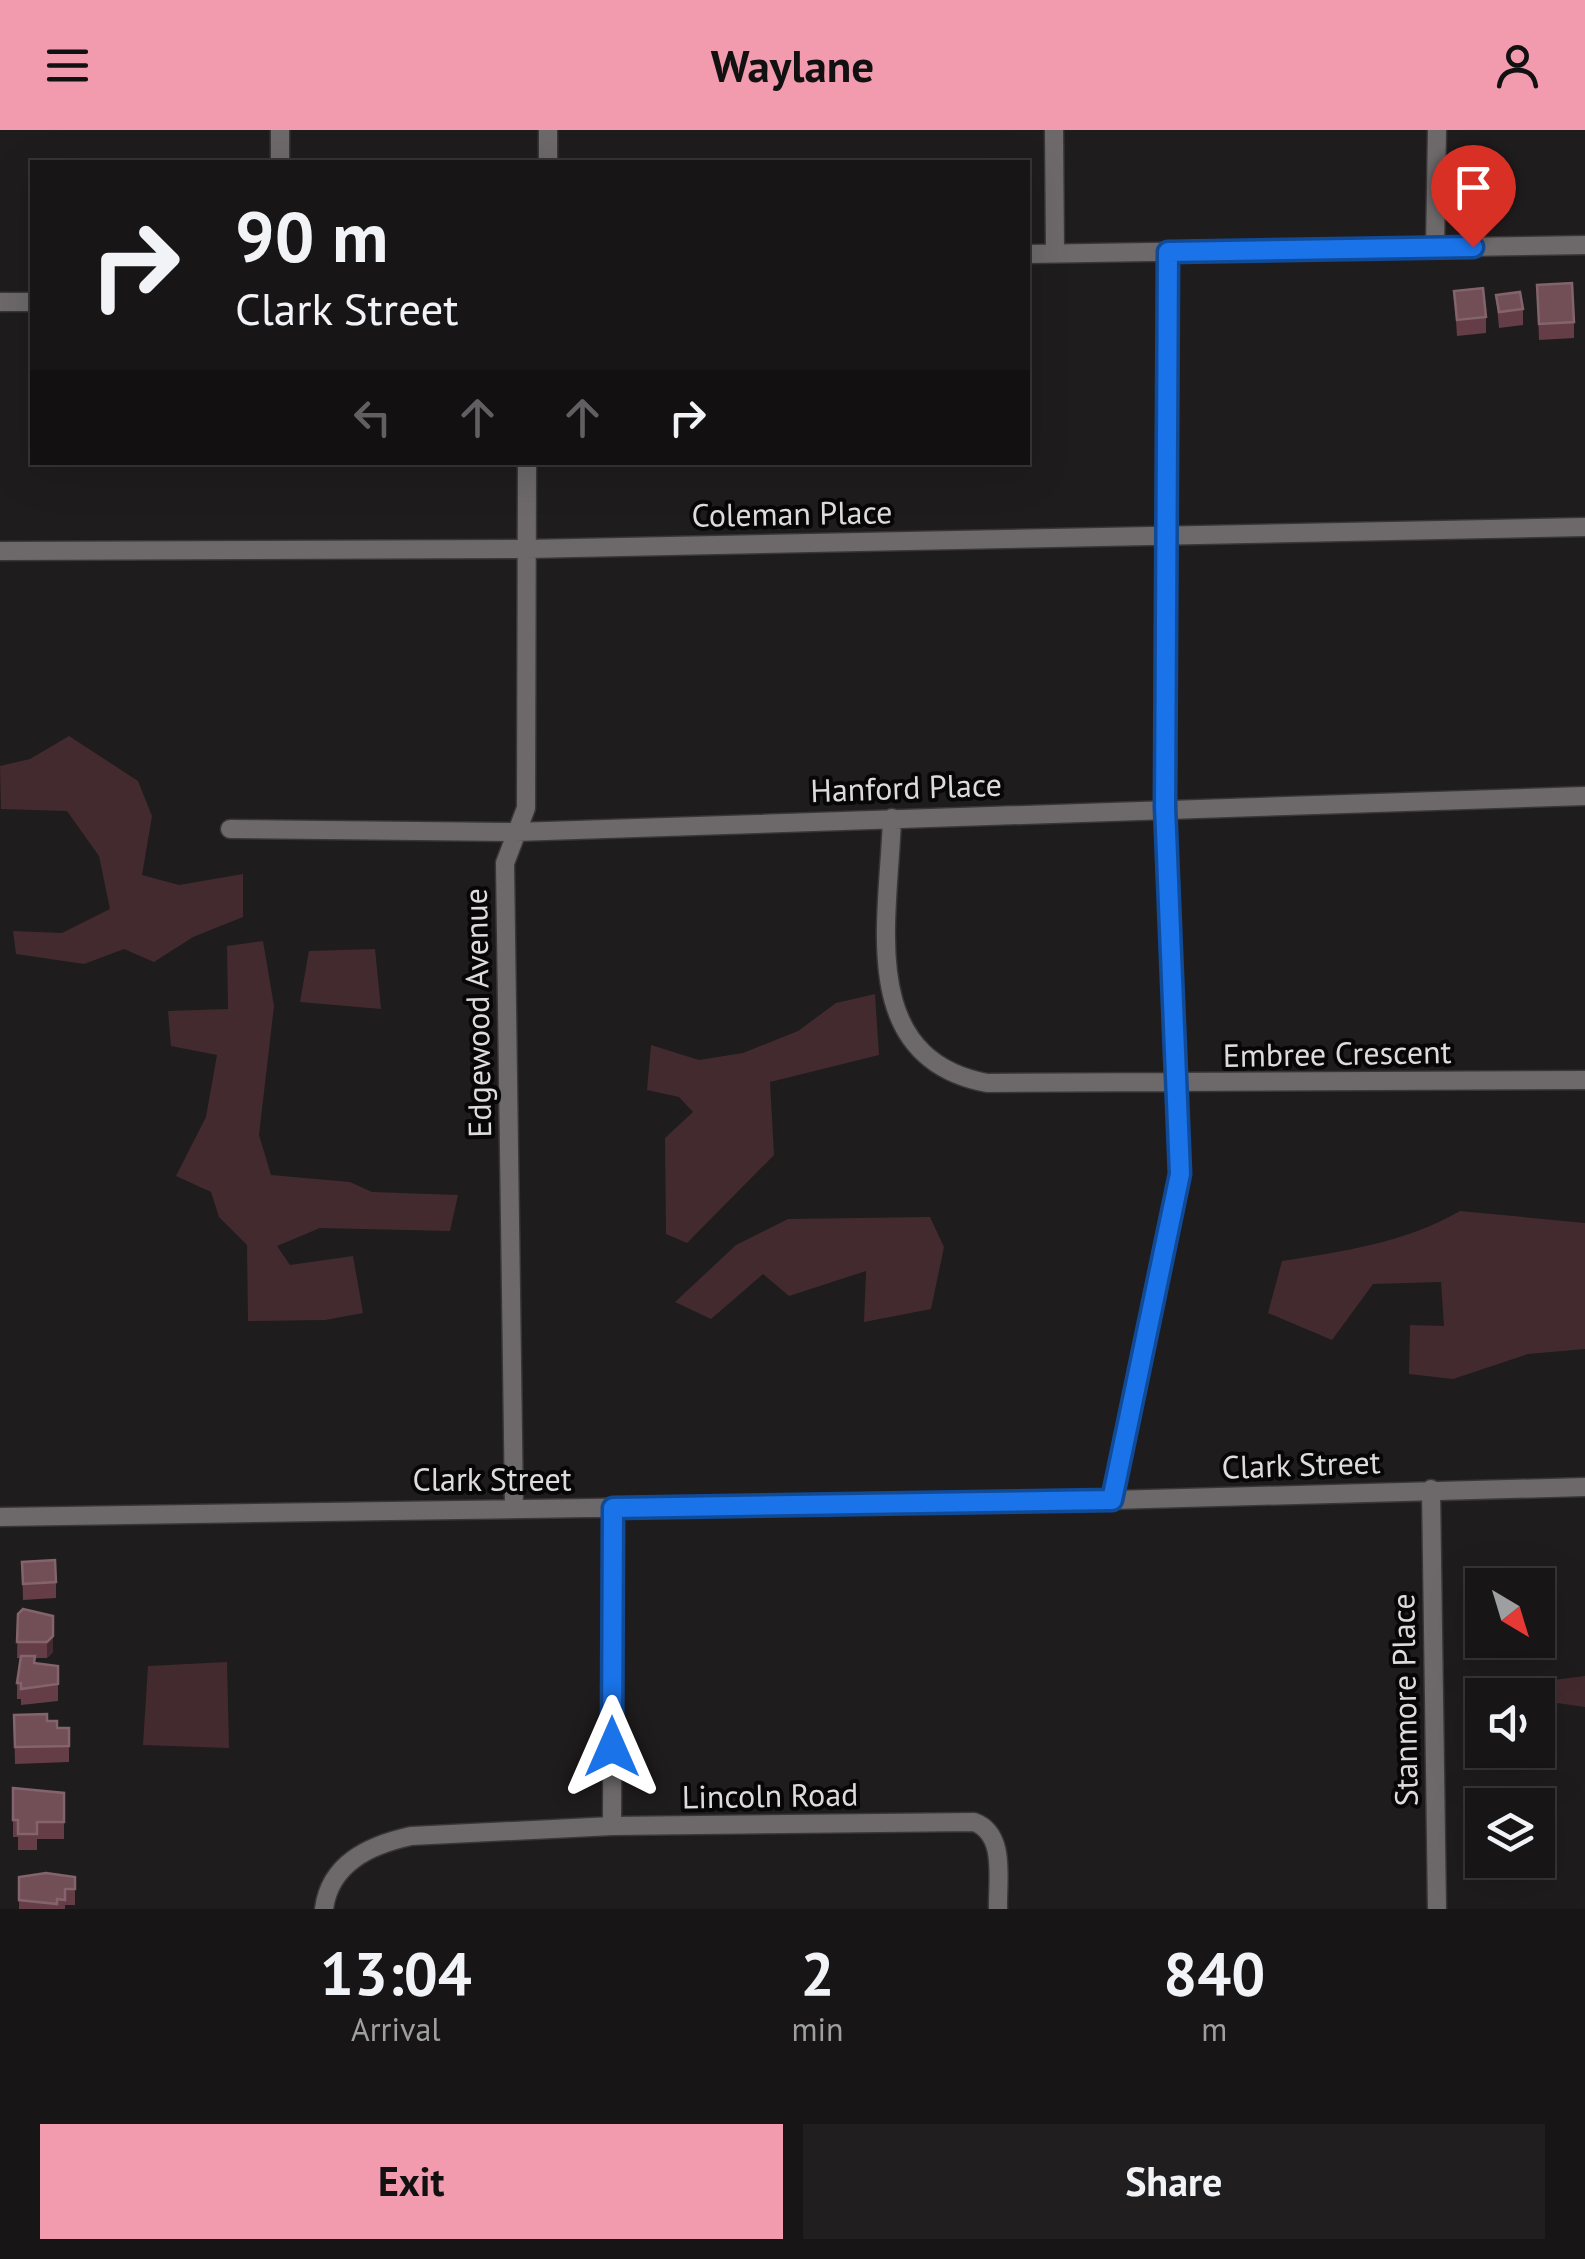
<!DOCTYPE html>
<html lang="en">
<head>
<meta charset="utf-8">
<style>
  :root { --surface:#171516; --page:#201e1f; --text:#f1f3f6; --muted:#9e9fa1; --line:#363435; --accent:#f29aae }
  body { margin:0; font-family:"PT Sans",sans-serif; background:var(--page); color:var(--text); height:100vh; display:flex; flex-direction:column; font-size:38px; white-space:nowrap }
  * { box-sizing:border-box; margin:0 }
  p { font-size:32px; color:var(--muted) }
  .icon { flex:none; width:55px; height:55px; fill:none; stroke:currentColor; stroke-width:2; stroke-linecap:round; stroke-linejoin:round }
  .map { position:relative; height:1779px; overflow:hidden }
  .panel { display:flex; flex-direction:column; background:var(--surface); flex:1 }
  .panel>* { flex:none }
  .guide { position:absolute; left:30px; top:30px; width:1000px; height:305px; border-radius:0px; box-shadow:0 10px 40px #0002,0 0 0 2px var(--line); background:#171516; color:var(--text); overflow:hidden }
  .needle { width:65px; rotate:142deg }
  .buttons { position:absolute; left:1465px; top:1438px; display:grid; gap:20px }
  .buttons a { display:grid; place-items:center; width:90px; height:90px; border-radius:0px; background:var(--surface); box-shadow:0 10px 40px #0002,0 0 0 2px var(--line); font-size:50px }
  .pin { position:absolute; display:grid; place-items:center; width:85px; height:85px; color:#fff; margin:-102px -42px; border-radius:50% 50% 50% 0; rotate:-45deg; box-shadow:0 0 10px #0007 }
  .pin .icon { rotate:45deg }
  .me { position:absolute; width:110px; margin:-55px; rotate:0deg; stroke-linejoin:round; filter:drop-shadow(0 0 8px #0008) }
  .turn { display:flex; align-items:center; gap:35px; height:210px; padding:0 40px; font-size:45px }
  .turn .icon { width:130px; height:130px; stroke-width:2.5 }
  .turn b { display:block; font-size:70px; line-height:85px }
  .lanes { display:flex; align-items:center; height:95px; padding:0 40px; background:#0003; justify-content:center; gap:50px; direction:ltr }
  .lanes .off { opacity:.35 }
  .eta { display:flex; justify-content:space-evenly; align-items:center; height:170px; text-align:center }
  .eta b { font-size:60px; font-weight:700; line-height:70px }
  .primary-button { display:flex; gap:20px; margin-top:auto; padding:20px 40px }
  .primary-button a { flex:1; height:115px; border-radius:0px; background:var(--accent); color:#111; font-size:40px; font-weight:700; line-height:115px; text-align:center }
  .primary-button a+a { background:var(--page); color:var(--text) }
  header { display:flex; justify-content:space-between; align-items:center; height:130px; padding:0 40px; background:var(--accent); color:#111; font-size:45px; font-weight:700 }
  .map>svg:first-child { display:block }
</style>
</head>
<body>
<header><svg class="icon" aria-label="menu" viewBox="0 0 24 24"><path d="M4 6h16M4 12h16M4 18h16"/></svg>Waylane<svg class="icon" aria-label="person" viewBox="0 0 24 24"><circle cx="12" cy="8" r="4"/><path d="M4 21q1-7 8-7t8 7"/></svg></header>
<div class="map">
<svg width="1585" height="1779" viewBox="0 0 1585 1779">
  <rect width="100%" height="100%" fill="#1f1c1d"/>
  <path fill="#432a2f" d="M69 606 138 651 152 686 142 745 179 755 243 744V787L193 807 154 832 124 819 84 834 16 824 13 801 62 803 110 779 99 726 67 681 1 679 0 636 30 629Z
    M263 811 274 876 259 1005 271 1045 350 1052 372 1062 458 1065 450 1101 320 1098 277 1116 290 1135 353 1126 363 1183 325 1190 248 1191 247 1115 219 1087 211 1062 176 1046 206 987 217 925 171 916 168 881 228 879 227 816Z
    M375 819 381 879 300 872 309 821Z
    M875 864 879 925 770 952 774 1025 687 1113 666 1104 665 1008 693 982 679 967 647 960 651 915 699 930 743 923 798 901 836 873Z
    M1460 1081 1585 1093V1219L1528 1224 1453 1249 1409 1244 1410 1195 1444 1196 1441 1152 1373 1154 1332 1210 1268 1183 1282 1131C1345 1121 1404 1113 1460 1081Z
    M930 1087 944 1117 931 1179 864 1192 866 1141 789 1166 763 1144 711 1189 675 1172 736 1115 788 1089Z
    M227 1532 229 1618 143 1615 148 1536Z
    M1585 1546V1577L1543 1571 1545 1551Z"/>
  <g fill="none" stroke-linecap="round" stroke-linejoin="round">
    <g stroke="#383636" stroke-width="21">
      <path id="minor" d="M280 0V32
        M1054 0 1055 122
        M548 32V0
        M1435 118 1437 0
        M1028 124 1585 115
        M0 172H32
        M0 421 527 419 1585 397
        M892 688C889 788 855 928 987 953L1585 950
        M230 699 516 702 1585 666
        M1431 1359 1437 1779
        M1112 1370 1180 1043 1165 677 1168 122
        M514 1377 505 733 526 678 527 332
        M0 1387 1112 1370 1585 1357
        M612 1696 613 1378
        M324 1779C330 1733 370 1715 411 1706L612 1696 974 1692C1007 1704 997 1751 998 1779"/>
    </g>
    <use href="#minor" stroke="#6d696a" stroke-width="18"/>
  </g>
  <path fill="#653d47" d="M1537 155 1574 192V208L1539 210Z
    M1454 161 1486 187V203L1457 206Z
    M1496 165 1523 179V195L1499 198Z
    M22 1432 56 1452V1468L23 1470Z
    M18 1484 53 1486V1522L47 1528H35L34 1533 58 1536V1571L21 1575V1569H17V1553L21 1528H17Z
    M14 1585 47 1591 57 1598H69V1632L15 1634Z
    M13 1658 64 1663V1709H37V1720H18V1707H13Z
    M75 1747V1775H65V1779H19V1770Z"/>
  <path fill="#442930" d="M53 1506V1522L47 1528V1512Z"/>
  <path fill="#724e57" stroke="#83646c" stroke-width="2.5" d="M1572 153 1574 192 1539 194 1537 155Z
    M1483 158 1486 187 1457 190 1454 161Z
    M1520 162 1523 179 1499 182 1496 165Z
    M55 1430 56 1452 23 1454 22 1432Z
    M23 1479 53 1486V1506L47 1512H17L18 1484Z
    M21 1526H35L34 1533 58 1536V1554L21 1559V1553H17Z
    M47 1584V1591H57V1598H69V1616L15 1617 14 1585Z
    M13 1658 64 1663V1692H37V1704H18V1690H13Z
    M46 1743 75 1747V1759H65V1770L57 1769V1774L19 1770V1747Z"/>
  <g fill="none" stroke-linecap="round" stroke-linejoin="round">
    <g stroke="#114b97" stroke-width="25">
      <path id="route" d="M612 1617 613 1378 1112 1370 1180 1044 1165 677 1168 122 1473 117"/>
    </g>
    <use href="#route" stroke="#1a73e8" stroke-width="18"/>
  </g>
  <g text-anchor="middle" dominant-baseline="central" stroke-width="8" stroke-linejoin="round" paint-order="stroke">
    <g font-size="32" fill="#dddbdb" stroke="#080707">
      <text transform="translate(792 383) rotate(-1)">Coleman Place</text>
      <text transform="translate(906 657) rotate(-2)">Hanford Place</text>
      <text transform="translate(477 883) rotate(-91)">Edgewood Avenue</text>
      <text transform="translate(1337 923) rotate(-1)">Embree Crescent</text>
      <text transform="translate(1301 1334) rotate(-2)">Clark Street</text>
      <text x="492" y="1349">Clark Street</text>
      <text transform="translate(1404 1570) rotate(-91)">Stanmore Place</text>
      <text transform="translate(770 1665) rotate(-1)">Lincoln Road</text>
    </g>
  </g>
</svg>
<div class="buttons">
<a><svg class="needle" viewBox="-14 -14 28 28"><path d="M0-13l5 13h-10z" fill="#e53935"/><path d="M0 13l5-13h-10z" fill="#9e9fa1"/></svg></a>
<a><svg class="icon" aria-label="sound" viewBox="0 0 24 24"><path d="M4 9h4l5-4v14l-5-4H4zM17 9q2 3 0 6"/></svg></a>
<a><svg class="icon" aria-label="layers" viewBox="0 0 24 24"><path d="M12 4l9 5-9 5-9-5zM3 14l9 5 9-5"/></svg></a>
</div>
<div class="pin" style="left:1473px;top:117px;background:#d93025"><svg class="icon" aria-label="arrive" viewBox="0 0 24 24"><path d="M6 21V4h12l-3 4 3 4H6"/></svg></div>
<svg class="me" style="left:612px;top:1617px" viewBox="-20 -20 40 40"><path d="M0-17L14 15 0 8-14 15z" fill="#1a73e8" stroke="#fff" stroke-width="4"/></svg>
<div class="guide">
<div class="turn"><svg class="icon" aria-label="right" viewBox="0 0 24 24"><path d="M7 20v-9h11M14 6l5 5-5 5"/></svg><div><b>90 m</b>Clark Street</div></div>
<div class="lanes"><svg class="icon off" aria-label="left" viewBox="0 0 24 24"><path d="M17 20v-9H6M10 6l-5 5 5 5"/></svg><svg class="icon off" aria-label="ahead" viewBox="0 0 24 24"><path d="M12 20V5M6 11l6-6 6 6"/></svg><svg class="icon off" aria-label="ahead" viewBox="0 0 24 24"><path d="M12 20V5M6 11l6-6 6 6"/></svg><svg class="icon" aria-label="right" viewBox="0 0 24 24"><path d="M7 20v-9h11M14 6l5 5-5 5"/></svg></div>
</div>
</div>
<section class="panel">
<div class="eta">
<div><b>13:04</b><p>Arrival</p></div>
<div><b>2</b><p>min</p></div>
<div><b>840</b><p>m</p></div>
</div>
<div class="primary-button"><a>Exit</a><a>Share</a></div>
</section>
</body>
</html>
